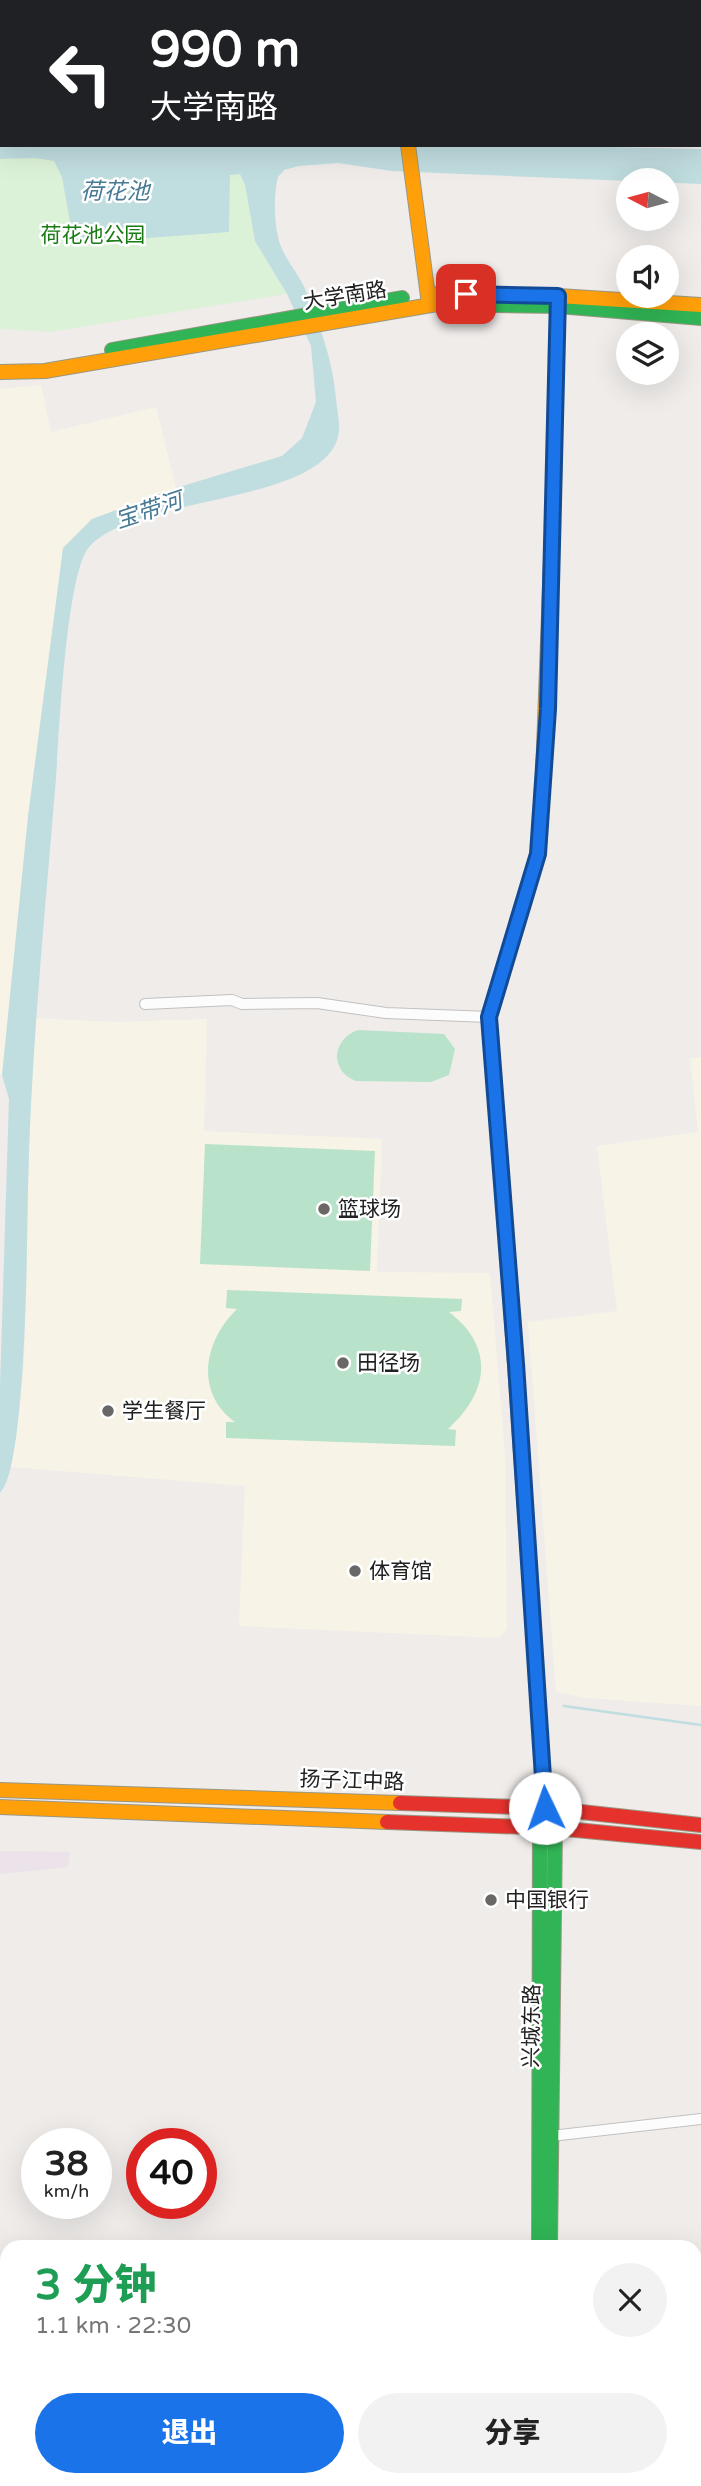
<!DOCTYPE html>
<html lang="zh">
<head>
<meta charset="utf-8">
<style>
  :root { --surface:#fff; --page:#f2f2f2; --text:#222; --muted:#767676; --accent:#1a73e8 }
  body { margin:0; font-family:"Varela Round","Noto Sans SC",sans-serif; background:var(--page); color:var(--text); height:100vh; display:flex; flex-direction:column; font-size:26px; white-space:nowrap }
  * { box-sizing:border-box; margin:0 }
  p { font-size:23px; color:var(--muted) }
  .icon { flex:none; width:38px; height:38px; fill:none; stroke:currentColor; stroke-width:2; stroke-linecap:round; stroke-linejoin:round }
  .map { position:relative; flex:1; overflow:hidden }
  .side { position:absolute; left:0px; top:2240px; width:702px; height:247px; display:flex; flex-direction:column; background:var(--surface); border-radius:21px 21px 0 0; box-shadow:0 7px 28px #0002 }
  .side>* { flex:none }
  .hud { position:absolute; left:0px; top:0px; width:702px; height:147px; box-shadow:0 7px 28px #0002; background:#202124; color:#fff; overflow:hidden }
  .needle { width:46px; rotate:276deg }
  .tools { position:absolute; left:616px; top:168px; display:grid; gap:14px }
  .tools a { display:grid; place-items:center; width:63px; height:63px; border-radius:50%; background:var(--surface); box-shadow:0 7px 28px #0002; font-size:35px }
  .speed { position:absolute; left:21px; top:2128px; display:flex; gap:14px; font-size:35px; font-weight:700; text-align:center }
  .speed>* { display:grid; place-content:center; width:91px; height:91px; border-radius:50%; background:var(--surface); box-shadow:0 7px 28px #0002; line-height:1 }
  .speed small { font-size:18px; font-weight:400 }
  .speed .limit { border:10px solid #d22; background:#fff; color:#111 }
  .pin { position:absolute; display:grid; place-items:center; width:60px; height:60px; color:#fff; margin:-30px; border-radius:14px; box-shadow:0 4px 10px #0006 }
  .me { position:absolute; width:77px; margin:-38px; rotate:357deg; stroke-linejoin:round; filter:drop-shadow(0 0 5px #0008) }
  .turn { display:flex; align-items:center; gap:24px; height:147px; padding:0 35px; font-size:32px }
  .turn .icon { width:91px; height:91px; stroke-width:2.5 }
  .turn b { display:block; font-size:49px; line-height:60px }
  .round { display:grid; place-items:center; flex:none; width:74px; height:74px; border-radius:37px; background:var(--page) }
  .headline { display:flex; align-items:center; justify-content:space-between; height:119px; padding:0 35px }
  h1 { font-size:42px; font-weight:800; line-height:52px; color:#1e9e55 }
  .button { display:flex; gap:14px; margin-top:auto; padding:14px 35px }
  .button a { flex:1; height:80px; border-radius:42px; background:var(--accent); color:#fff; font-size:28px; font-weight:800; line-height:80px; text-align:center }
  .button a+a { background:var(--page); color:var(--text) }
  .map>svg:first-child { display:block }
</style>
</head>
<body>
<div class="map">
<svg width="701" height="2486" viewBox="0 0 701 2486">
  <rect width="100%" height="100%" fill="#efecea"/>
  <path fill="#ece2e9" d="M0 1851 70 1852 68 1867 0 1874Z"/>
  <path fill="#f7f4e7" d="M41 385 51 432 156 407 176 488 92 519 63 548 9 1017 115 1022 207 1019 204 1131 382 1139 377 1272 490 1273 505 1453 507 1629 499 1638 239 1626 245 1486 11 1467 24 1366 31 1078 0 1075V389Z
    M701 1057V1706L586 1698 556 1692 528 1322 617 1311 597 1146 698 1132 690 1058Z"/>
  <path fill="#dcf2d8" d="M0 52 2 145H291L245 186 255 241 287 294 50 332 0 329Z"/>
  <path fill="#b8e2ca" d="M358 1030 444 1034 455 1049 449 1075 431 1082 356 1081C329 1071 332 1039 358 1030Z
    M205 1144 375 1151 370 1271 200 1264Z
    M227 1290 462 1299 461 1311 449 1312C495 1347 489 1392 448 1429L456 1430 455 1446 226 1438V1422H235C194 1392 204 1341 237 1309L226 1308Z"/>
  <path fill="#c0dde0" d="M0 140 2 145H514L701 149V184L392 171 338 163 299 166 284 170 278 177C273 195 274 226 280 244 286 261 299 274 306 291 320 326 333 361 336 399 337 411 341 426 338 437 320 505 134 495 89 547 66 574 59 736 56 778 45 914 31 1050 28 1186 27 1234 27 1468 0 1493V1386L9 1099 2 1075 28 816 63 548 92 519 176 488 282 456 302 438 316 402 311 346 287 294 255 241 245 185 240 174 230 175 229 232 80 243 73 239 62 177 54 161 35 158 0 159Z"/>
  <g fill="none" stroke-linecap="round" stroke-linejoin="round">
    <path stroke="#c0dde0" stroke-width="2.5" d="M564 1706 701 1725"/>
    <g stroke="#c2c1c0" stroke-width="12">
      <path id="street" d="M145 1004 232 1000 242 1004 317 1003 386 1013 489 1017
        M551 2136 701 2119"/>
    </g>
    <g stroke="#999783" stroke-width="16">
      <path id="fast" d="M437 304 558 306 701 318
        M112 350 402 298
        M554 481 558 296
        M503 1191 489 1017 538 854 543 775
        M537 1685 545 1808 540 1827 539 2247
        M550 1819 555 1828 550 2247
        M535 2480V2486"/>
    </g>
    <g stroke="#999783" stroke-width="16">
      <path id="slow" d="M408 145 429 304
        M433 294 558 296 701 305
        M0 372 45 371 437 304
        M543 775 554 481
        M503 1191 537 1685
        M0 1790 400 1803
        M0 1807 387 1822"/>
    </g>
    <g stroke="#999783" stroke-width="16">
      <path id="jam" d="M400 0V2
        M400 1803 545 1808 701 1825
        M387 1822 555 1828 701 1842
        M547 2486 548 2480"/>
    </g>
    <use href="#street" stroke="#fdfcfc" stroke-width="10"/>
    <use href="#fast" stroke="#30b455" stroke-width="14"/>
    <use href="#slow" stroke="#ff9f0a" stroke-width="14"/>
    <use href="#jam" stroke="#e5322d" stroke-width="14"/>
  </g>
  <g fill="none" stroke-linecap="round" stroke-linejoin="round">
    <g stroke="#114b97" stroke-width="18">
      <path id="route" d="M466 294 558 296 548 709 538 854 489 1017 516 1364 545 1808"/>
    </g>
    <use href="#route" stroke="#1a73e8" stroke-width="12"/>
  </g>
  <g fill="#696867" stroke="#fff" stroke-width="2.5">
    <circle cx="324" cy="1209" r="7"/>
    <circle cx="343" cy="1363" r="7"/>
    <circle cx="108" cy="1411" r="7"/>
    <circle cx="355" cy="1571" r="7"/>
    <circle cx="491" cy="1900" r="7"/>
  </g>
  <g text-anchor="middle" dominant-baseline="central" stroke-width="5" stroke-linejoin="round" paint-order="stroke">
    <g font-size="21" fill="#197b13" stroke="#fff">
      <text x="93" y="235">荷花池公园</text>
    </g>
    <g font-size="21" fill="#212121" stroke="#fff">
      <text transform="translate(345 296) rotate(-9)">大学南路</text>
      <text transform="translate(352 1781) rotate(2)">扬子江中路</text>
      <text transform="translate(532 2026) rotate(-89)">兴城东路</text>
    </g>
    <g font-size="21" fill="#212121" stroke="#fff" text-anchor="start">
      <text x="338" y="1209">篮球场</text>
      <text x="357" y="1363">田径场</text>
      <text x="122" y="1411">学生餐厅</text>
      <text x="369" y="1571">体育馆</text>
      <text x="505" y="1900">中国银行</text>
    </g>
    <g font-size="23" font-style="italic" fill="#487a95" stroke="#fff">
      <text x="115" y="192">荷花池</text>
      <text transform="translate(149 511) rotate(-18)">宝带河</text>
    </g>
  </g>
</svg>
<div class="tools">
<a><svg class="needle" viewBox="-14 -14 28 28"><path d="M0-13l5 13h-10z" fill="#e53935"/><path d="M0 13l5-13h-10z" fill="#767676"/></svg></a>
<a><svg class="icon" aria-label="sound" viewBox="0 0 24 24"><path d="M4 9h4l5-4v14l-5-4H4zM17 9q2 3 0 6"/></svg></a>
<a><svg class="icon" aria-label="layers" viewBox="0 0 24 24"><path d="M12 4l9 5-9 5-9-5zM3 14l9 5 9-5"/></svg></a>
</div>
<div class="speed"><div>38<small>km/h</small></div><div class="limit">40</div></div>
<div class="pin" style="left:466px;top:294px;background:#d93025"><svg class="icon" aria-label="arrive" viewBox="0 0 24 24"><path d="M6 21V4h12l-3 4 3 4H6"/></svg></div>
<svg class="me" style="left:545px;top:1808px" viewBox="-20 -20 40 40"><circle r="19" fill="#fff"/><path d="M0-13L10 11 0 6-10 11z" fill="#1a73e8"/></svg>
<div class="hud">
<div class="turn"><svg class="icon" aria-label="left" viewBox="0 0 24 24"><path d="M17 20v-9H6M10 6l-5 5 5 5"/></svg><div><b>990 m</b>大学南路</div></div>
</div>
<section class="side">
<div class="headline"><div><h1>3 分钟</h1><p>1.1 km · 22:30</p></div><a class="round"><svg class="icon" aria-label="close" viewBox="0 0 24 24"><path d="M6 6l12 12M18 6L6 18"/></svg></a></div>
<div class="button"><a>退出</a><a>分享</a></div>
</section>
</div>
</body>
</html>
